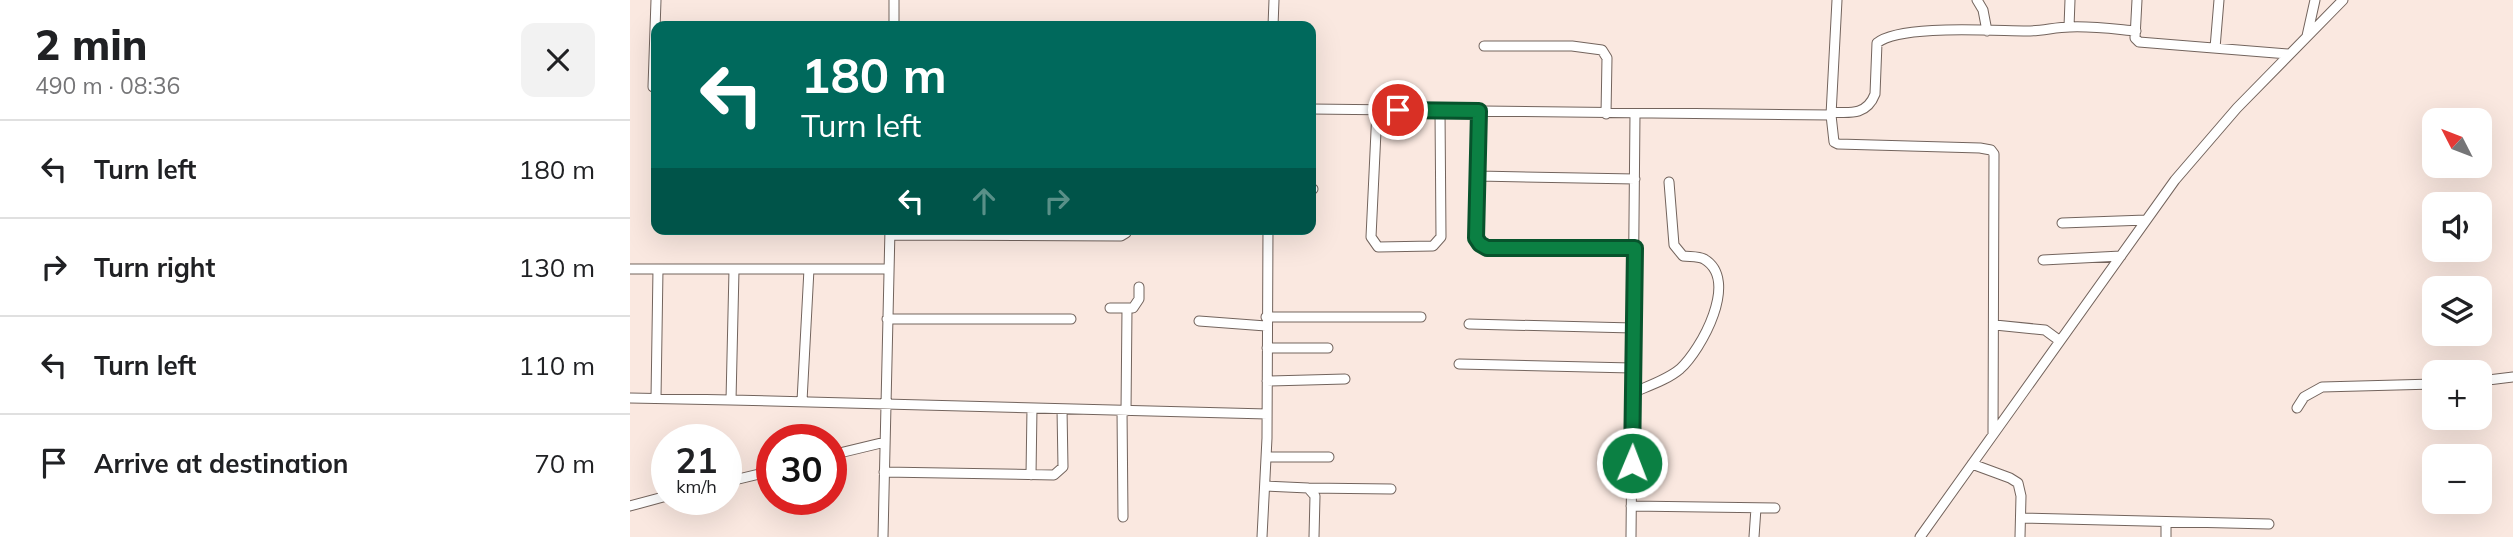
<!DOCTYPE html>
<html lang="en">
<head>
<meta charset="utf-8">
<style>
  :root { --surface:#fff; --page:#f2f2f2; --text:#202124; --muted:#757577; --line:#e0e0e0 }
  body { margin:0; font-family:Mulish,sans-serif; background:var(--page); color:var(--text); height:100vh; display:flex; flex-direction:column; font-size:26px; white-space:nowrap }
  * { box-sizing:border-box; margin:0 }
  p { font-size:23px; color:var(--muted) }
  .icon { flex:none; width:38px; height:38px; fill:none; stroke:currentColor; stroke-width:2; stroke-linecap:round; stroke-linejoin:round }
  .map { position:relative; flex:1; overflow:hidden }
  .sheet { display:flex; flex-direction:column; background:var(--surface); width:630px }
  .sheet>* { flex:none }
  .guide { position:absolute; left:21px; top:21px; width:665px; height:214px; border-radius:14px; box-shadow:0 7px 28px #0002; background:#00695c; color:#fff; overflow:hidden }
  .needle { width:46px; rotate:312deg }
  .fabs { position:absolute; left:1792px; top:108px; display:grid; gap:14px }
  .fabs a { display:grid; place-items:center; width:70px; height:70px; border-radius:14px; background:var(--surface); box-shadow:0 7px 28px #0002; font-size:35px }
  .speed { position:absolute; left:21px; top:424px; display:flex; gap:14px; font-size:35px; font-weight:700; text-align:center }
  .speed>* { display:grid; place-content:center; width:91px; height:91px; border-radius:50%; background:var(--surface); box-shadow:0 7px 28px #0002; line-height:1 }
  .speed small { font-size:18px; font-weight:400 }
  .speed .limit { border:10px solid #d22; background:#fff; color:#111 }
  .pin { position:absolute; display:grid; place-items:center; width:60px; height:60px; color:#fff; margin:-30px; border:4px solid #fff; border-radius:50%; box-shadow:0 2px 7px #0007 }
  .me { position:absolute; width:77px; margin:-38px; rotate:1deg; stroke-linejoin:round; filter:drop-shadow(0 0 5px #0008) }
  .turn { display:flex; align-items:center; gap:24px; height:147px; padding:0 35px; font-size:32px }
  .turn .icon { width:91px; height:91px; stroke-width:2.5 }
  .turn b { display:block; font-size:49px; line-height:60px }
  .lanes { display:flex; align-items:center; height:66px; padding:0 35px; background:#0003; justify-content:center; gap:35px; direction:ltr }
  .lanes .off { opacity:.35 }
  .round { display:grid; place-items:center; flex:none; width:74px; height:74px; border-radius:14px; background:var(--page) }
  .head { display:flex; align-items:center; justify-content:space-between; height:119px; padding:0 35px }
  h1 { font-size:42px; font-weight:800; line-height:52px }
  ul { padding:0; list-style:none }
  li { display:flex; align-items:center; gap:21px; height:98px; padding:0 35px; border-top:2px solid var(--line) }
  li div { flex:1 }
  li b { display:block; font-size:26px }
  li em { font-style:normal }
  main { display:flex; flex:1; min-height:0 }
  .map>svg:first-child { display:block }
</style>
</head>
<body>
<main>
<section class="sheet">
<div class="head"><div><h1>2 min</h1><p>490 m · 08:36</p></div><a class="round"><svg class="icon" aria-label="close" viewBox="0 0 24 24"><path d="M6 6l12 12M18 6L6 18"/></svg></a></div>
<ul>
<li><svg class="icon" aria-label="left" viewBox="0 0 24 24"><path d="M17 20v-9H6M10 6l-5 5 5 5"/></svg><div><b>Turn left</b></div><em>180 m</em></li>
<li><svg class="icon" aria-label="right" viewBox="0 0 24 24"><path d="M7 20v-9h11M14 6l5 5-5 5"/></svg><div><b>Turn right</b></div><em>130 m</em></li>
<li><svg class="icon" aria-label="left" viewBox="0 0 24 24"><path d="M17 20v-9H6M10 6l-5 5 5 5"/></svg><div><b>Turn left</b></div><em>110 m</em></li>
<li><svg class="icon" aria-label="arrive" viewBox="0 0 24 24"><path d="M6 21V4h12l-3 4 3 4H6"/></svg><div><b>Arrive at destination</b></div><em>70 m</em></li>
</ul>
</section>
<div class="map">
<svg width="1883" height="537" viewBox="0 0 1883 537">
  <rect width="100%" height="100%" fill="#fae8e0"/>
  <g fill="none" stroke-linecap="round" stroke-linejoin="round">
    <g stroke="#73645d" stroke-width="11">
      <path id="minor" d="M1207 0 1201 115 1204 142 1208 144 1350 148 1361 150 1364 154 1363 434
        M1347 0 1353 10 1357 31
        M1507 0 1505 38 1509 42 1658 54
        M264 26V0
        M643 26 644 0
        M1439 27 1440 0
        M1677 36 1685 0
        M854 46H942L972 50 977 58 976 114
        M1585 48 1589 0
        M23 87 26 0
        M681 109 1201 115
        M747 110 741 237 748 247 803 246 811 237 810 111
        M849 111 846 238 850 245 857 248H1005
        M1201 112C1221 113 1237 115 1245 94L1247 43C1270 24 1365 31 1397 31 1412 31 1426 27 1440 27 1462 26 1484 29 1506 31
        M848 176 1005 179
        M681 189H683
        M1432 223 1516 220
        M260 235 491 236 496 233 498 229
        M1413 260 1491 256
        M0 269H259
        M480 308H503L509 299V287
        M636 317H791
        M257 319H441
        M569 321 636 326
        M839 324 1003 328
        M1365 325 1415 330 1430 341
        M637 348H698
        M829 364 1002 368
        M637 381 715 379
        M1850 381 1883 377
        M1002 393C1018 386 1037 380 1050 369 1071 350 1110 280 1074 259 1068 256 1060 257 1053 256L1044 245 1039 182
        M0 398 101 400 104 270
        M26 398 28 269
        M101 400 637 414
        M172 401 179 269
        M1667 408 1674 397 1692 387 1804 384
        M492 410 493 517
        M496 411 497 309
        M201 455 255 442
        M636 457H699
        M1342 464 1380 478 1388 483 1391 496 1390 537
        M254 472 424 475 433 467 432 409
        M401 475 402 408
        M96 482 142 471
        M635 486 678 488 685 496 684 537
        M678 488 761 489
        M0 506 37 496
        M1001 506 1145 508
        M1392 518 1639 524
        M253 537 260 229
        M632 537 637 438 638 229
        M1001 537 1005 114
        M1124 537 1126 508
        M1290 537 1545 180 1607 108 1713 0
        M1536 537V522"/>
    </g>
    <use href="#minor" stroke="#fff" stroke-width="9"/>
  </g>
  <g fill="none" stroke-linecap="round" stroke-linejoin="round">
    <g stroke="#07532c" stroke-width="18">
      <path id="route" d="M768 110 849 111 846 238 850 244 857 248H1005L1002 463"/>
    </g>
    <use href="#route" stroke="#0b8043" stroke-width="12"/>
  </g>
</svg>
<div class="fabs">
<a><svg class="needle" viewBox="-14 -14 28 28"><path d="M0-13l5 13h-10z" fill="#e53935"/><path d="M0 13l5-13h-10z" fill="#757577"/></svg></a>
<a><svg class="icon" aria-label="sound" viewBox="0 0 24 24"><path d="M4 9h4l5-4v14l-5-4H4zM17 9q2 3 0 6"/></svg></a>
<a><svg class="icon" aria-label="layers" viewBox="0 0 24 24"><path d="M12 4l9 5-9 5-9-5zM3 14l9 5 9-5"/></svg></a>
<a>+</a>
<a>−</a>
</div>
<div class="speed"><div>21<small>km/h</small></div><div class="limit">30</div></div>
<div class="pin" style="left:768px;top:110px;background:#d93025"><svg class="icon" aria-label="arrive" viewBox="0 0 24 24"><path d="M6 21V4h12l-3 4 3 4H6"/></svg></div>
<svg class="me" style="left:1002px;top:463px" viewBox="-20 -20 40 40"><circle r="17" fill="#0b8043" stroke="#fff" stroke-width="3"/><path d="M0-11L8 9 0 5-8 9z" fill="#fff"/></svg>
<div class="guide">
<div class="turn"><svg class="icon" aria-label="left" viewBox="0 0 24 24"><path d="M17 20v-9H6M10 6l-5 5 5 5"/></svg><div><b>180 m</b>Turn left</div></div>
<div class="lanes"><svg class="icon" aria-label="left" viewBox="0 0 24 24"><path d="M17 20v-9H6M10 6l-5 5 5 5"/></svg><svg class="icon off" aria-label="ahead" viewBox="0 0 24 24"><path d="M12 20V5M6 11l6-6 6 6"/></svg><svg class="icon off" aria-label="right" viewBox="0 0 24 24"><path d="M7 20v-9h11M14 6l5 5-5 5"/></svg></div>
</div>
</div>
</main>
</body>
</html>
